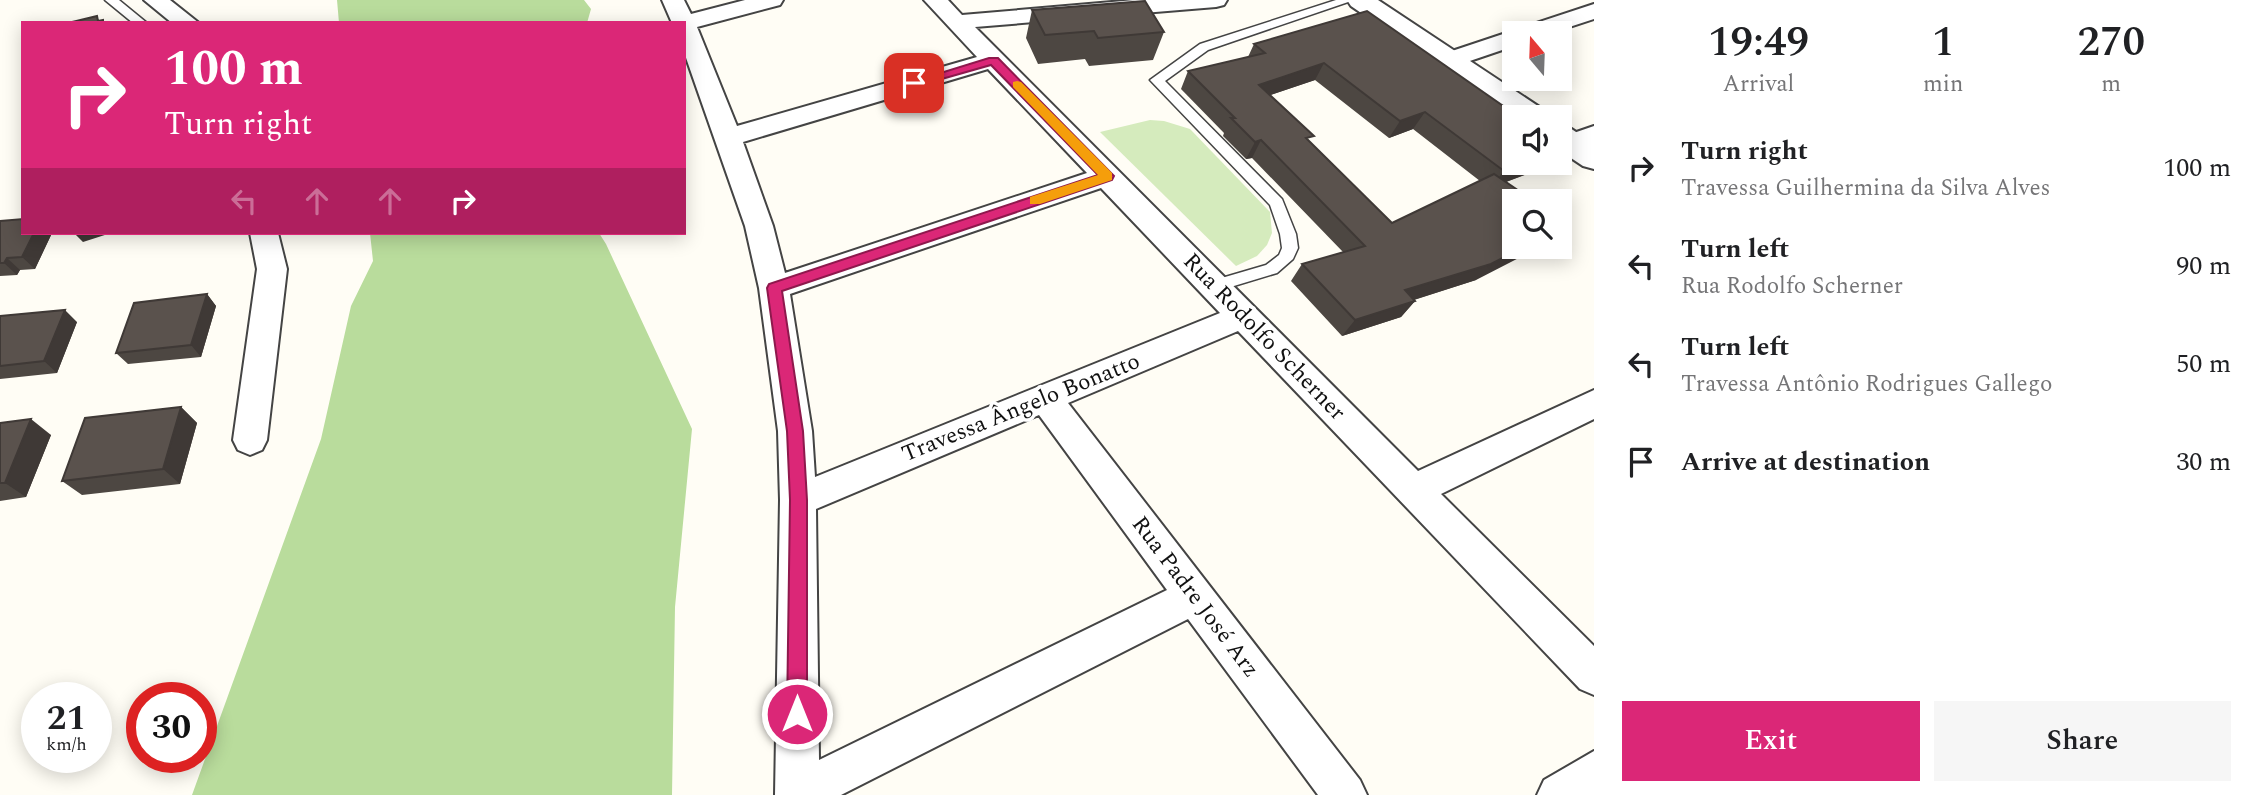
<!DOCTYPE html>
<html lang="en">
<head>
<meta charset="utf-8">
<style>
  :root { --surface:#fff; --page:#f6f6f6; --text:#202124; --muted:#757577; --accent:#db2777 }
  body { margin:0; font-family:Spectral,serif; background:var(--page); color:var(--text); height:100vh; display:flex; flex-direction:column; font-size:26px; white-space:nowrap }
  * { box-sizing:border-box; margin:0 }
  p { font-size:23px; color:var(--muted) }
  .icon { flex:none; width:38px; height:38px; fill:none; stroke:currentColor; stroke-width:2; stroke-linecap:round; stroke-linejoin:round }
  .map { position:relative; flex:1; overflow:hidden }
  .side { display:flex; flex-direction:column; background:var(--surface); width:665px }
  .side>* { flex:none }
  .top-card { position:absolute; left:21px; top:21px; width:665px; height:214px; border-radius:0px; box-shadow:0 4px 18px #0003; background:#db2777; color:#fff; overflow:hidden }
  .needle { width:46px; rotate:341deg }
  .tools { position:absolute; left:1502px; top:21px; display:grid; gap:14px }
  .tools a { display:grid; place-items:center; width:70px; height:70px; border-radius:0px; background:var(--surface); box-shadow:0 4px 18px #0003; font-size:35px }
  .speed { position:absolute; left:21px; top:682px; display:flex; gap:14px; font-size:35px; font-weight:700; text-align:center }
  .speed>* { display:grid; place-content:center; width:91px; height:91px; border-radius:50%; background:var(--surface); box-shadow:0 4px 18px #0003; line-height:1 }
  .speed small { font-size:18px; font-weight:400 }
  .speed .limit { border:10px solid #d22; background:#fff; color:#111 }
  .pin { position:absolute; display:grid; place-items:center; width:60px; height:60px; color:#fff; margin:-30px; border-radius:14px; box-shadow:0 4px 10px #0006 }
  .me { position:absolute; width:77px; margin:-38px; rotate:0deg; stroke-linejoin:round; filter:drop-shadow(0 0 5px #0008) }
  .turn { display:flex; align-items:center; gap:24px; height:147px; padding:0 28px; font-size:32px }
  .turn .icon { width:91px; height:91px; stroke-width:2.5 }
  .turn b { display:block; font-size:49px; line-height:60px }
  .lanes { display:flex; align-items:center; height:66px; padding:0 28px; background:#0003; justify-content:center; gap:35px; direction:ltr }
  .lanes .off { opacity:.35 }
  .eta { display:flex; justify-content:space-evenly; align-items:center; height:119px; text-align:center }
  .eta b { font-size:42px; font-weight:600; line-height:49px }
  .action { display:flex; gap:14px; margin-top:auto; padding:14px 28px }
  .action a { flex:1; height:80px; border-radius:0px; background:var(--accent); color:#fff; font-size:28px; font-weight:600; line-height:80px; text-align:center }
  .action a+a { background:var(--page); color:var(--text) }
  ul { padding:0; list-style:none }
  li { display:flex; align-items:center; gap:21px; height:98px; padding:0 28px }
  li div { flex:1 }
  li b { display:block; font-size:26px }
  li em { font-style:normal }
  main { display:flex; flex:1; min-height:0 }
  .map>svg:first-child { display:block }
</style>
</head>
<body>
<main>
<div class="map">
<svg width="1594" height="795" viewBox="0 0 1594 795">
  <rect width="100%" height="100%" fill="#fffdf5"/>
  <path fill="#d5ebbd" d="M1150 120 1164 121 1190 129 1270 212 1272 233 1267 245 1257 256 1236 266 1100 132Z"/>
  <path fill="#b9dc9c" d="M337 0H584L591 9 587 23H339Z
    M370 233H599L606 244 692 429 675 607 672 795H192L321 439 351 306 373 261Z"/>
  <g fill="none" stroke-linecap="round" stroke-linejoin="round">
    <g stroke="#444" stroke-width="3">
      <path id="service" d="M105 0H119L147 23H133Z
        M1336 0H1354L1208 50 1165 81 1282 199 1296 234 1298 248 1293 259 1277 273 1214 292 1208 290 1206 286 1208 282 1266 265 1279 255 1282 248 1280 234 1270 205 1150 80 1200 44Z"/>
    </g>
    <g stroke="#444" stroke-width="4">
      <path id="minor" d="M144 0H170L199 23H172Z
        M662 0H684L691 14 745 0H783L780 5 697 27 737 126 977 57 924 0H948L962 15 1135 0H1227L1224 5 1216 7 975 27 1418 471 1594 390V419L1441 494 1594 646V695L1580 689 1238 331 1068 403 1360 780 1367 795H1318L1188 619 841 795H775L780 500 778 431 759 288 745 226 684 52V23H672ZM988 69 1087 173 785 273 773 226 743 142ZM1101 188 1220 313 815 477 812 431 790 294ZM1039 415 1167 590 819 760 816 509Z
        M1594 4V19L1551 33H1514V46L1458 65 1449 67 1440 65 1437 60 1440 55 1506 33 1518 32 1521 28Z
        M1594 126V144L1571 152 1562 149 1559 145 1562 137Z
        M250 233H278L287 269 267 440 262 450 250 455 238 450 233 440 257 269Z
        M1594 751V795H1537L1544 780Z"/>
    </g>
    <g stroke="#444" stroke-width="4">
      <path id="tertiary" d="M1347 0H1378L1544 110 1548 117 1514 118 1351 6Z
        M1559 125 1570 128 1594 144V169L1583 166 1559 150Z"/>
    </g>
    <use href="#service" fill="#fff" fill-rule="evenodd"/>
    <use href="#minor" fill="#fff" fill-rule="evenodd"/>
    <use href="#tertiary" fill="#fff" fill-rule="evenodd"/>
  </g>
  <path fill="#4d4742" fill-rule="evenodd" d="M1032 10 1164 32 1153 60 1089 66 1085 59 1038 64 1026 38Z
    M1367 11 1514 163H1551L1548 166 1506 182 1476 280 1414 300 1415 301 1401 317 1342 336 1291 281 1302 264 1343 252 1252 158 1246 159 1223 136 1224 133 1181 89 1188 71 1248 57 1254 44ZM1315 80 1389 138 1413 129 1480 181 1392 223 1310 142 1270 95Z
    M0 221 23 233H52L35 269 20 270 17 275 0 276Z
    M207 294 216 306 201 357 128 364 116 353Z
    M0 316 77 322 57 373 0 379Z
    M181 407 197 423 180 484 82 495 62 481Z
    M0 423 51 435 26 497 0 501Z"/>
  <path fill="#3f3936" d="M1324 63 1315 80 1250 102 1259 85Z
    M1425 112 1413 129 1389 138 1400 121Z
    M1261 140 1252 158 1246 159 1255 142Z
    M1526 163H1551L1548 166 1490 188 1504 171Z
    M34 233H52L35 269 22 257Z
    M74 233H111L83 242Z
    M1524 247H1540L1476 280 1391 307 1405 290Z
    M7 258 20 270 17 275 4 263Z
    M207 294 216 306 201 357 191 345Z
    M1415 301 1401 317 1342 336 1355 320Z
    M65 310 77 322 57 373 44 361Z
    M181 407 197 423 180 484 163 469Z
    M31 419 51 435 26 497 5 483Z"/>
  <path fill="#5a524d" stroke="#3f3936" stroke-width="2" d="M1145 1 1164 32 1098 38 1094 31 1045 35 1032 10Z
    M1367 11 1519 117H1514V163H1526L1504 171 1425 112 1400 121 1324 63 1259 85 1314 136 1306 138 1392 223 1494 174 1534 201H1514V247H1524L1491 264 1405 290 1415 301 1355 320 1302 264 1365 246 1261 140 1255 142 1231 118H1235L1188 71 1265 53 1254 44Z
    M97 16 98 21 103 20V23H68Z
    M1559 218 1568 224 1559 229Z
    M23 219V233H34L22 257 7 258 4 263H0V221Z
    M207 294 191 345 116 353 134 303Z
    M65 310 44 361 0 366V316Z
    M181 407 163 469 62 481 85 418Z
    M31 419 5 483H0V423Z"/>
  <path fill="#db2777" stroke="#8e194d" stroke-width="2" d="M989 58H998L1114 176 1112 180 782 291 803 431 807 500V714L804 721 797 724 790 721 787 714 790 500 787 431 767 288 769 284 1098 175 991 65 914 87 908 83Z"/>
  <path fill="#f59e0b" d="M1017 81 1021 82 1112 173V180L1040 204H1030V197L1098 175 1013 87V82Z"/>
  <g text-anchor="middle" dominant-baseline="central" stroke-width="7" stroke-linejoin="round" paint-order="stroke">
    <g font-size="23" fill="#111" stroke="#fff">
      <text transform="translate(1264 337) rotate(46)">Rua Rodolfo Scherner</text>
      <text transform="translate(1021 408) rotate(-22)">Travessa Ângelo Bonatto</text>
      <text transform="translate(1195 597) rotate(53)">Rua Padre José Arz</text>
    </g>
  </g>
</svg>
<div class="tools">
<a><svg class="needle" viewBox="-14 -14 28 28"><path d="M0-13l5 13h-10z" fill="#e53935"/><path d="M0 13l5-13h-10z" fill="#757577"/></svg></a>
<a><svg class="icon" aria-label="sound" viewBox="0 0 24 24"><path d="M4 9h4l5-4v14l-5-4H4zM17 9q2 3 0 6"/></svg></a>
<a><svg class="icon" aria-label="search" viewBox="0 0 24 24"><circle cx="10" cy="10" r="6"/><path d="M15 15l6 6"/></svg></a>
</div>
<div class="speed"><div>21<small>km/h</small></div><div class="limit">30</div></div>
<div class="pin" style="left:914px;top:83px;background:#d93025"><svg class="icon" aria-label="arrive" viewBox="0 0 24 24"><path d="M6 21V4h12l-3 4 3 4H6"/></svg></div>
<svg class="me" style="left:797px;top:714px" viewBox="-20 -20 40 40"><circle r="17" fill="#db2777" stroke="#fff" stroke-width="3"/><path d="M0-11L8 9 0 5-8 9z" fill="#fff"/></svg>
<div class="top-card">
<div class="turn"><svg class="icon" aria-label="right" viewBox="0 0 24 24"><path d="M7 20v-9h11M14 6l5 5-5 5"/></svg><div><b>100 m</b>Turn right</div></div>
<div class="lanes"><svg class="icon off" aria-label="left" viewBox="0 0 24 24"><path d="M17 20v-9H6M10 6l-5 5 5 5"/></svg><svg class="icon off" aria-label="ahead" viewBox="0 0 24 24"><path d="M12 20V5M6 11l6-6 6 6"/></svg><svg class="icon off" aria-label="ahead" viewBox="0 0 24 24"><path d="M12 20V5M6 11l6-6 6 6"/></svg><svg class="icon" aria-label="right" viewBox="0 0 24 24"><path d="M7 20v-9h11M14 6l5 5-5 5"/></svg></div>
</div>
</div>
<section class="side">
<div class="eta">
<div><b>19:49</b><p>Arrival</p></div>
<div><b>1</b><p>min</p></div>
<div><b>270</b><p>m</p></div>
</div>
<ul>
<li><svg class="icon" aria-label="right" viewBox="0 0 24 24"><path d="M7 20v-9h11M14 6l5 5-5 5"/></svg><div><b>Turn right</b><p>Travessa Guilhermina da Silva Alves</p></div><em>100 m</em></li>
<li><svg class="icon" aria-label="left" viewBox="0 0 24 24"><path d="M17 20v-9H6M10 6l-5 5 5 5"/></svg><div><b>Turn left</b><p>Rua Rodolfo Scherner</p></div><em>90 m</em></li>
<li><svg class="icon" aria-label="left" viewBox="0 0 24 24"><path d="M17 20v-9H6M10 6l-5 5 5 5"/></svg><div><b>Turn left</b><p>Travessa Antônio Rodrigues Gallego</p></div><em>50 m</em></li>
<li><svg class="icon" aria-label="arrive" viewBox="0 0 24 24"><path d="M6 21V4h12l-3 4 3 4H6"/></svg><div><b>Arrive at destination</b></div><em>30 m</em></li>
</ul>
<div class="action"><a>Exit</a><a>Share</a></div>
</section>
</main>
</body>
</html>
